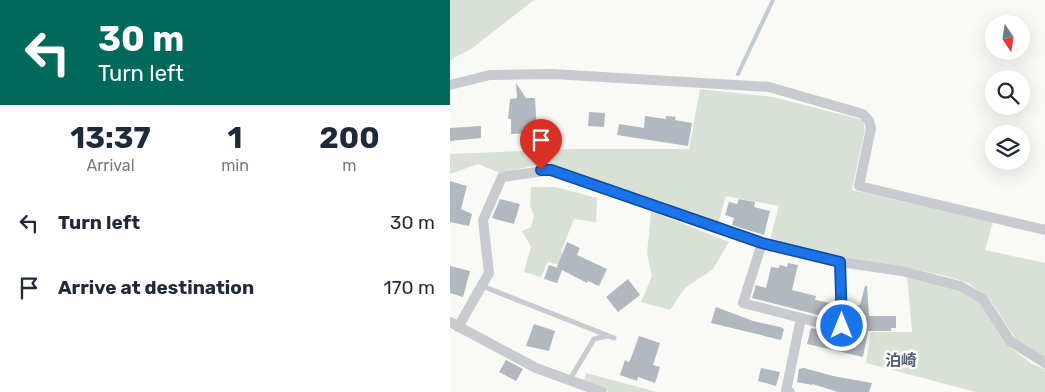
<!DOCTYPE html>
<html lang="en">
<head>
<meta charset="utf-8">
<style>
  :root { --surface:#fff; --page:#f2f2f3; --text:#1f2937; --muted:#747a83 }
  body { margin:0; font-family:Rubik,"Noto Sans JP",sans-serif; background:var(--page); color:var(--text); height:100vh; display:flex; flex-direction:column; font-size:19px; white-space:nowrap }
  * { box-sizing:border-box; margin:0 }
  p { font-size:16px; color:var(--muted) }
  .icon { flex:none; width:28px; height:28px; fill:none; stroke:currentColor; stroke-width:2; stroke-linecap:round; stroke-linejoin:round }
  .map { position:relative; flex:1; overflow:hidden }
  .drawer { display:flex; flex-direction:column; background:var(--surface); width:450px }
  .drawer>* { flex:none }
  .guide { background:#00695c; color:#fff; overflow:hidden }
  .needle { width:32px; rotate:167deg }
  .fabs { position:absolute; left:535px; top:15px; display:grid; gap:10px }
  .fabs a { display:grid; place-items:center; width:45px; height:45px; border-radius:50%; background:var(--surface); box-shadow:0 5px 20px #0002; font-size:25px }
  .pin { position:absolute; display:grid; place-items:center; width:42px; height:42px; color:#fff; margin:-51px -21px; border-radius:50% 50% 50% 0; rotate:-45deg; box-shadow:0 0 5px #0007 }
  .pin .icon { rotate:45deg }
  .me { position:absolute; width:55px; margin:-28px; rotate:0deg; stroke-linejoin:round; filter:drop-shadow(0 0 4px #0008) }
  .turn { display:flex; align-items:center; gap:18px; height:105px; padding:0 15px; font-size:22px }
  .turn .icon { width:65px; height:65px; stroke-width:2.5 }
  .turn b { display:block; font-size:35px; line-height:42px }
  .eta { display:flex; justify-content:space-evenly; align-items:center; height:85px; text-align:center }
  .eta b { font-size:30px; font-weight:700; line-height:35px }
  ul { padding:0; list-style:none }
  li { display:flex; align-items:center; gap:15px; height:65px; padding:0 15px }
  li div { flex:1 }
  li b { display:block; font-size:19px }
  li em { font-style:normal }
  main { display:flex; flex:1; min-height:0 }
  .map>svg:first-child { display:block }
</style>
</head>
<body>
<main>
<section class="drawer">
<div class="guide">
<div class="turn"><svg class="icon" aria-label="left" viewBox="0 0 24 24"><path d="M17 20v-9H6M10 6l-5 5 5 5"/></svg><div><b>30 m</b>Turn left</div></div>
</div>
<div class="eta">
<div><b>13:37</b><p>Arrival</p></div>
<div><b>1</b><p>min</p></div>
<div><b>200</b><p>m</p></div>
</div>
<ul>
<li><svg class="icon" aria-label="left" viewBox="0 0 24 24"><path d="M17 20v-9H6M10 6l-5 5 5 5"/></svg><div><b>Turn left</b></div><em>30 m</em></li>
<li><svg class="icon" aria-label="arrive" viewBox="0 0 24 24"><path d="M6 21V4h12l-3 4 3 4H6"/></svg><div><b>Arrive at destination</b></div><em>170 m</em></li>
</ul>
</section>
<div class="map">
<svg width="595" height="392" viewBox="0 0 595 392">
  <rect width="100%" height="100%" fill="#f9f9f6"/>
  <path fill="#d9e1d7" d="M0 0H84L21 49 0 60Z
    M250 89 323 97 413 120 415 129 402 190 543 222 535 250 595 263V358L567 341 539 298 518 283 496 276 439 264 395 259 319 243 329 206 276 196 268 224 92 164 50 173 28 164 0 174V154L121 149H239Z
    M81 187H105L147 198 146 222 124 219 111 252 113 254 110 265 98 262 91 277 74 272 81 247 72 231 81 227 84 216 80 205Z
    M201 211 279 242 263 269 235 288 220 310 191 302 202 276 197 254Z
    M457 275 508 288 527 299 561 348 582 364 595 369V392H526L416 363 421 332H462Z
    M136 373 207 392H160L134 381Z"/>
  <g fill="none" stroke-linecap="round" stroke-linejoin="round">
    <path stroke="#c2ccd2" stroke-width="4" d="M288 74 323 0"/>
  </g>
  <path fill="#b1b8c0" d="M66 83 76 98H85L87 133 61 134V119H58L60 99 67 98Z
    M139 112 155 113 154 127 138 126Z
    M195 116 216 119V116L226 117 225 120 242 123 238 146 167 135 169 124 194 128Z
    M31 126V138L0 141V128Z
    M0 181 17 186 11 209 22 214 19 226 0 222Z
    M50 199 70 204 64 224 42 218Z
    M289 199 305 202 304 207 320 211 314 235 282 225 284 218 275 215 279 202 287 204Z
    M117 242 130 248 127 255 157 269 149 286 138 281 137 283 112 270 107 283 94 279 99 265 108 268 107 267Z
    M338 263 348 265 342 290 366 296 365 300 385 304 384 319 302 298 306 285 316 288 321 267 329 268 330 265 337 267Z
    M0 266 20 271 13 297 0 293Z
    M178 279 190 295 168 312 156 297Z
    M415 286H417L419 316H446V328H441V331H418L413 357 357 344 361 328 404 336 402 306 410 305Z
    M266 307 303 321 330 327 334 329 331 340 261 323Z
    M84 324 105 331 99 351 76 346Z
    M189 336 210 343 203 365 210 367 205 383 188 377 187 381 170 375 175 360 179 362 181 358Z
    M56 360 73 369 66 381 49 372Z
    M311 368 330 372 326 386 308 381Z
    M354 368 383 376 422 383 419 392H388L362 384V385L347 382 349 369Z"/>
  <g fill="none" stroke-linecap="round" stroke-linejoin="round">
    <path stroke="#c8cbd0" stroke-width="5" d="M32 286 164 338
      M119 381 144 339 158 336"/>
    <path stroke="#c8cbd0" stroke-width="10" d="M0 85 40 75 103 74 319 87 413 114 419 121 421 128 409 186 595 230
      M312 243 293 303 386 327 391 326 392 319 390 262
      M0 322 86 368 152 392
      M8 327 39 273 33 220 52 177 101 170 312 243 390 262 452 271 510 286 533 299 560 341 595 363
      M340 392 336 391 351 318"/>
  </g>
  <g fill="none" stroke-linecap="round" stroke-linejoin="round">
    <g stroke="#114b97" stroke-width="12">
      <path id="route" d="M91 170H101L312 243 390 262 392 326"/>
    </g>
    <use href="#route" stroke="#1a73e8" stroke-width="9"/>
  </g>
  <g text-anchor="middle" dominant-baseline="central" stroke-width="5" stroke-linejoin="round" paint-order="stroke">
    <g font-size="16" font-weight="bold" fill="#54606e" stroke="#fff">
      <text x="451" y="360">泊崎</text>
    </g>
  </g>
</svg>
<div class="fabs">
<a><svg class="needle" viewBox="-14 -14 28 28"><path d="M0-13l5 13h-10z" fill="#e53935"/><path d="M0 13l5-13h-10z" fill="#747a83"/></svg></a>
<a><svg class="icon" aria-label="search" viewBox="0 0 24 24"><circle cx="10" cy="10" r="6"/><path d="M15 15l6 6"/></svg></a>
<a><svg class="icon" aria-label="layers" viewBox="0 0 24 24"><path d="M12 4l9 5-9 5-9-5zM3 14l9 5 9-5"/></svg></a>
</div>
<div class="pin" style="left:91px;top:170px;background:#d93025"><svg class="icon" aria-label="arrive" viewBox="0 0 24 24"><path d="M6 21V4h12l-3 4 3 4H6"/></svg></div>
<svg class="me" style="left:392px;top:326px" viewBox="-20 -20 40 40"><circle r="17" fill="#1a73e8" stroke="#fff" stroke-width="3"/><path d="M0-11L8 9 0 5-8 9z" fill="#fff"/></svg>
</div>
</main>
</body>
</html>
